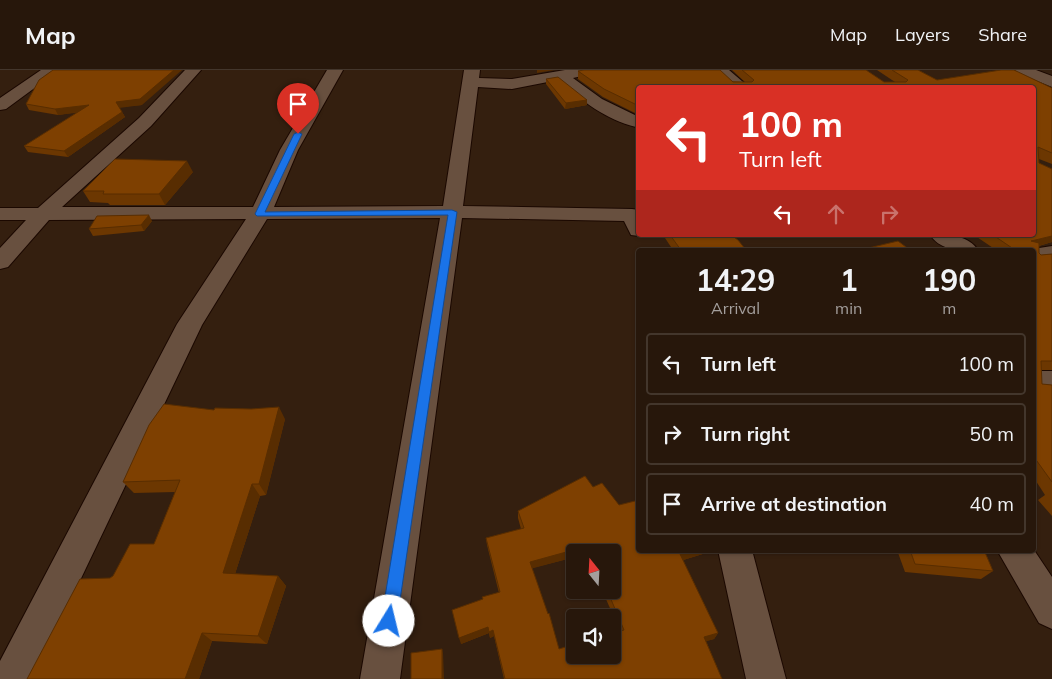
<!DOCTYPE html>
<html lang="en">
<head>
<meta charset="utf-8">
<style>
  :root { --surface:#27170b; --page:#332419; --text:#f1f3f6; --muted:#a49f9d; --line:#43362c }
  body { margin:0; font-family:Mulish,sans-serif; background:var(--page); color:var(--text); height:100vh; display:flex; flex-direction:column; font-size:19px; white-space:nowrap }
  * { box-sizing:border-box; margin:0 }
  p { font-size:16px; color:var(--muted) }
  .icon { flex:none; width:28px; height:28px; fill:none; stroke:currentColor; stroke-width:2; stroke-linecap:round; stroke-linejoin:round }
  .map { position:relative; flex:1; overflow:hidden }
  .details { position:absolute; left:636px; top:178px; width:400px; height:305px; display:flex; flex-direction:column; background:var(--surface); border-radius:5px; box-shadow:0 1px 4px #0004,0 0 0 1px var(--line) }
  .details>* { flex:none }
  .banner { position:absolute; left:636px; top:15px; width:400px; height:152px; border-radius:5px; box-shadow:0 1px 4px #0004,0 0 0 1px var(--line); background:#d93025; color:#fff; overflow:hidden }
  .needle { width:32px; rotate:342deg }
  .tools { position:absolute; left:566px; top:474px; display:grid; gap:10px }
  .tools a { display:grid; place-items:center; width:55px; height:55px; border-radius:5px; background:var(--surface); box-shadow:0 1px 4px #0004,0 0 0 1px var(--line); font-size:25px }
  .pin { position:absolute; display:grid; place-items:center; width:42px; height:42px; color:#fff; margin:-51px -21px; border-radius:50% 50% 50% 0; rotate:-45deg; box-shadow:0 0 5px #0007 }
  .pin .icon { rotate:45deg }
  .me { position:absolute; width:55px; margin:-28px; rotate:9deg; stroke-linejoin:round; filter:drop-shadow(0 0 4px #0008) }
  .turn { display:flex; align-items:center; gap:18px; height:105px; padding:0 20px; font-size:22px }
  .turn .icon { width:65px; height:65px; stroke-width:2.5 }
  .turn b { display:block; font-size:35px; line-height:42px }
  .lanes { display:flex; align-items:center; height:48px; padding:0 20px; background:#0003; justify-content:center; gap:25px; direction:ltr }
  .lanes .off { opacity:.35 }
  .eta { display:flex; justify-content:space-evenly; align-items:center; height:85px; text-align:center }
  .eta b { font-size:30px; font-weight:700; line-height:35px }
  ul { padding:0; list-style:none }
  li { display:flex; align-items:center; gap:15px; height:62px; margin:0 10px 8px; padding:0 10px; border:2px solid var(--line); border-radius:5px }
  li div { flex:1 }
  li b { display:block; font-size:19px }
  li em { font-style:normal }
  header { display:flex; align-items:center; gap:30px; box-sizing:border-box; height:70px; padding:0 25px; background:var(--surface); border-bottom:1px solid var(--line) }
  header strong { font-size:24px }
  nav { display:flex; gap:28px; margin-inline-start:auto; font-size:18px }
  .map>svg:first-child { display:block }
</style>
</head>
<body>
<header>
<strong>Map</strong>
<nav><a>Map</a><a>Layers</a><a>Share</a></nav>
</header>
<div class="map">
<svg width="1052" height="609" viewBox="0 0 1052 609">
  <rect width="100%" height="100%" fill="#341f0f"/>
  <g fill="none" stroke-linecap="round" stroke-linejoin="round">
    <g stroke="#1b0800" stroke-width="2">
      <path id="minor" d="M41 0H59L6 39 0 40V28Z
        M185 0H201L151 56 62 137H253L280 80 327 0H343L298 80 274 137 443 136 464 0H480L479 8 512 9 565 0H599L596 3 573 8 602 29 639 47V56L636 57C606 50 581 30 558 10L512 19 478 17 463 136 632 139 639 140V165H645L639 166 631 165 624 151 462 148 400 609H360L440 148 267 149 202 255 33 609H0V591L177 254 246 149 49 150 8 197 0 199V178L26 150H0V138H38L139 48Z
        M712 0H729L750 18H732Z
        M1015 0H1036L1052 6V17L1018 3Z
        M930 165C948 165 967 164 978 180 960 180 942 182 930 165Z
        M1052 176V190L1034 192V180H1026Z
        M1034 301H1052V323L1034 321Z
        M718 480H752L786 609H746Z
        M997 480H1034L1052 507V559L1039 553Z"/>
    </g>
    <use href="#minor" fill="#68503f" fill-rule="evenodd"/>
  </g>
  <path fill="#6c3701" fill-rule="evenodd" d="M732 0H866L884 12H895L877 0H918L937 10 1052 18V94L1039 89V93L1052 99V172L1039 176V183L1041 185 1052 184V300H1041L1042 314 1052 315V446L1038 430 1045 425 1034 408V180H996L974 165H1034V18H639V45L603 27 578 9V1L745 12Z
    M546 9 587 30V35L565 39 546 14Z
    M26 34 142 35 119 37 125 47 68 87 28 82 24 76 78 42 58 45 29 40Z
    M193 102 165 135H110L108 133 90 132 83 121Z
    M152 151 144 161 93 166 89 159Z
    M663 165H731L746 180H673Z
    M285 349 266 425 260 426 235 504 278 506 286 516 267 574 212 571 199 609H27L110 508 154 474 175 422 134 423 123 412Z
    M593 417 619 435 706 483 683 490 718 563 714 569 706 571 722 609H504L494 566 490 568 489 563 461 574 499 523 487 475 486 468 521 459 518 448V441ZM575 482H612V520H602L620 561 559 579 532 498 575 487Z
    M897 480H984L993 501 981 509 905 502Z"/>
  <path fill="#582d01" d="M174 0H182L142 35 119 38 116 32Z
    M537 0H554L537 3Z
    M587 30V35L565 39 566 33Z
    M89 35 92 41 58 45 55 39Z
    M122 42 125 47 68 87 64 81Z
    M187 91 193 102 165 135 159 124Z
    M149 145 152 151 144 161 141 155Z
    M1052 166V172L1024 180 1031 171Z
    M279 337 285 349 266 425 259 414Z
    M252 414 260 426 232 513 223 503Z
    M588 476 587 482H575V487L530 499V492Z
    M696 480H708L706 483 677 492 680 484Z
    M278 506 286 516 267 574 258 566Z
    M488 557 489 563 461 574 459 568Z
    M493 560 494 566 490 568 489 562Z
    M202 563 212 571 199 609H185Z
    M718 563 714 569 700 573 704 567Z
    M442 579 443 583 444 609H442Z"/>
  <path fill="#7e4001" stroke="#582d01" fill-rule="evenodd" d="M53 0H174L140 29 116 32 122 42 64 81 24 76 89 35 55 39 26 34 39 10Z
    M584 0H720L733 12H752L754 10 742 0H866L884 12H906L908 10 892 0H918L937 10 1001 0H1014L1052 18V83L1038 77 1039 93 1052 99V166L1031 171 1039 173V183L1041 185 1052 184V291H1041L1042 314 1052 315V412L1034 387V195H1037L1034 193V180H1015L993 165H1034V18H639V36L604 19 578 1Z
    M558 7 587 30 566 33 546 9Z
    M115 89 187 91 159 124H103L104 121H83Z
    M149 145 141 155 89 159 97 146Z
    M670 165H731L738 170 746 180H681Z
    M898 171 910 180H860Z
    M164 334 214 340 215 338 251 339 279 337 259 414H252L223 503 278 506 258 566 202 563 185 609H27L80 509 110 508 113 506 130 474H154L180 410 123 412 149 355Z
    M585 406 593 417 602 413 619 435 639 430V480H696L680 484 718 563 704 567 722 609H505L493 560 489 562 488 557 459 568 452 540 483 529 482 527 500 522 486 468 524 458 518 441ZM588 476 591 482H612V520H607L624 560 612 563V585H575V574L559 579 549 543 548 544 530 492Z
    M910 480H984L993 501 915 494Z
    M442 579V609H411V583Z"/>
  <path fill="#1a73e8" stroke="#114b97" d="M298 62 302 64 265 142 452 140 457 142 397 551 394 556 389 558 384 556 381 551 448 145 257 146 255 144 294 64Z"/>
</svg>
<div class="tools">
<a><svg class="needle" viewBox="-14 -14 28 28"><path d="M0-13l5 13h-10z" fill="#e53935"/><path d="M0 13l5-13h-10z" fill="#a49f9d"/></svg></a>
<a><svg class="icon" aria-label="sound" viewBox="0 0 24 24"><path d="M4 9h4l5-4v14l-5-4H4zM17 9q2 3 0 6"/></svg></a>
</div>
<div class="pin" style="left:298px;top:64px;background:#d93025"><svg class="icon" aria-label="arrive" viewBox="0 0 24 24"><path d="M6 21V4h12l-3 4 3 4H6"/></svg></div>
<svg class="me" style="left:389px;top:551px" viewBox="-20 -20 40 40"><circle r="19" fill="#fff"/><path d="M0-13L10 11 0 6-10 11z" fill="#1a73e8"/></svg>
<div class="banner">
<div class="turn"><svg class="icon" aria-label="left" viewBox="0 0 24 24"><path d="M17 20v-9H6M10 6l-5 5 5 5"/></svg><div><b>100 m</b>Turn left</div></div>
<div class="lanes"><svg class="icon" aria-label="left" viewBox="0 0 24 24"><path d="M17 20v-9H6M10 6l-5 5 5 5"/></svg><svg class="icon off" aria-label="ahead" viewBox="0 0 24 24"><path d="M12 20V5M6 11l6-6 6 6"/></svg><svg class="icon off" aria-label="right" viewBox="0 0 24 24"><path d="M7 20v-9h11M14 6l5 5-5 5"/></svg></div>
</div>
<section class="details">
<div class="eta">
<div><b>14:29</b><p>Arrival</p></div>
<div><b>1</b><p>min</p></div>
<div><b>190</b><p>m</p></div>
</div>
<ul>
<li><svg class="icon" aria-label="left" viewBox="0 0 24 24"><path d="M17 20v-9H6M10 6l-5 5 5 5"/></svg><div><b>Turn left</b></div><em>100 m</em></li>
<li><svg class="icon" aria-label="right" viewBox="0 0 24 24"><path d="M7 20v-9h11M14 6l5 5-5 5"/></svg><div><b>Turn right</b></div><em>50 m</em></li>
<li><svg class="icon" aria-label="arrive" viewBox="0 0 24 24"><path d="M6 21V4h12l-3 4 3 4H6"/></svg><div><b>Arrive at destination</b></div><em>40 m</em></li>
</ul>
</section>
</div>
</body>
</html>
